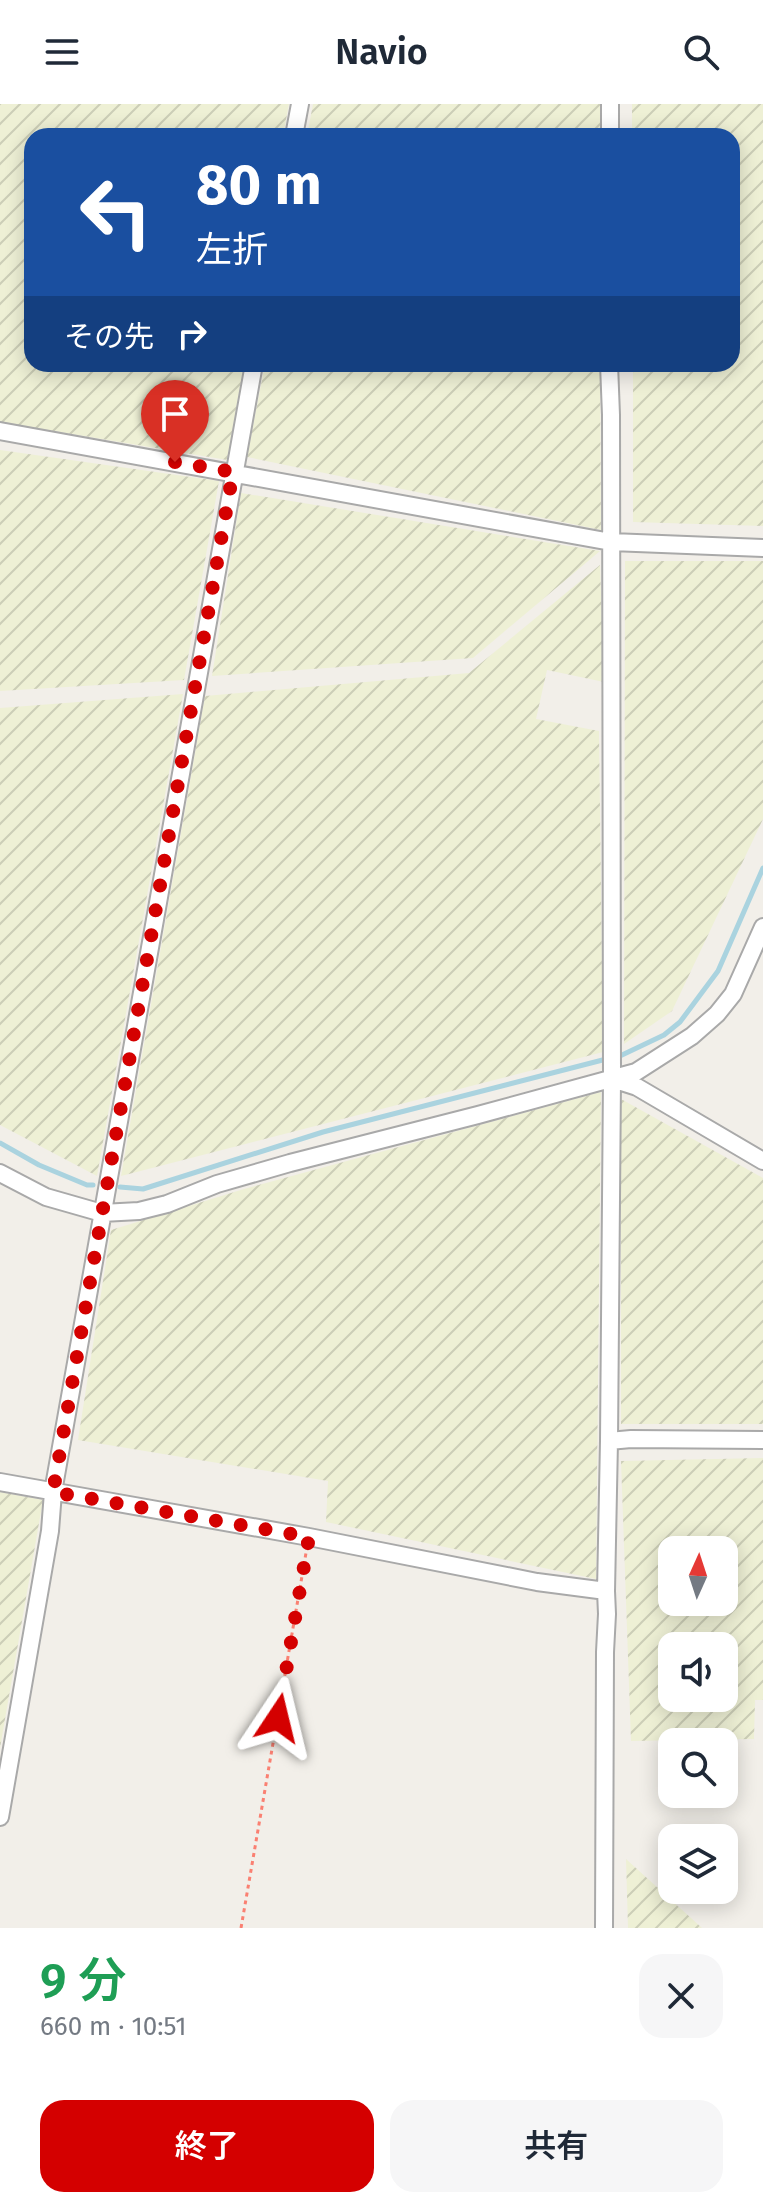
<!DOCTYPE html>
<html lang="ja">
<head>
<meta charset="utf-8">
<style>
  :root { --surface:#fff; --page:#f6f6f7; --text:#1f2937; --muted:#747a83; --accent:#d40000 }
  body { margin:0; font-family:"Fira Sans","Noto Sans JP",sans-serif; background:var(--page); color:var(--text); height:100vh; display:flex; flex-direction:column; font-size:30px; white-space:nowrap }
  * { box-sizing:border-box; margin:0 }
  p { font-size:26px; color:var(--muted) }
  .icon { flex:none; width:44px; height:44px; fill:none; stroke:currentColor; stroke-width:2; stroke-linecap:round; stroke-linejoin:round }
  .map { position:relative; height:1824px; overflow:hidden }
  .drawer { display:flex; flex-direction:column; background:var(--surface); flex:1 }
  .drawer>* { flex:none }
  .banner { position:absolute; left:24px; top:24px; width:716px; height:244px; border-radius:24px; box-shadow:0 4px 20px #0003; background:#1a4fa0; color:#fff; overflow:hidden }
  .needle { width:52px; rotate:3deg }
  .tools { position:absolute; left:658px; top:1432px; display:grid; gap:16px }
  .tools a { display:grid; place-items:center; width:80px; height:80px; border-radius:16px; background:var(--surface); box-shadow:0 4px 20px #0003; font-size:40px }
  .pin { position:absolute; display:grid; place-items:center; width:68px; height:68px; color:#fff; margin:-82px -34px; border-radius:50% 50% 50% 0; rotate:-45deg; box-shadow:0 0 8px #0007 }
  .pin .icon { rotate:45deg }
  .me { position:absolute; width:88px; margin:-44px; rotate:10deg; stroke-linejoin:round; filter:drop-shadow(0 0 6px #0008) }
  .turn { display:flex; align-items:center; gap:28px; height:168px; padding:0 40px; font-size:36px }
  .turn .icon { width:104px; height:104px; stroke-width:2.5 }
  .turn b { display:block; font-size:56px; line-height:68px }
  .then { display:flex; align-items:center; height:76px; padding:0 40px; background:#0003; gap:16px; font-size:30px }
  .round { display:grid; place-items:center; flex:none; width:84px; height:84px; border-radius:24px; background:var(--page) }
  .overview { display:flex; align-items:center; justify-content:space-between; height:136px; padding:0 40px }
  h1 { font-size:48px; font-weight:600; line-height:60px; color:#1e9e55 }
  .cta { display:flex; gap:16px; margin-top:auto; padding:16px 40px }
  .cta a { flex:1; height:92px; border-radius:24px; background:var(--accent); color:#fff; font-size:32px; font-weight:600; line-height:92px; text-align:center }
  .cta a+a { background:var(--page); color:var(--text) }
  header { display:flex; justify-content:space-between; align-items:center; height:104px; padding:0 40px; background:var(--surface); font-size:36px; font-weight:600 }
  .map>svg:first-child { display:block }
</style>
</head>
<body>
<header><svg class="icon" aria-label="menu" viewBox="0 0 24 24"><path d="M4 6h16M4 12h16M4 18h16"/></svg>Navio<svg class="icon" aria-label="search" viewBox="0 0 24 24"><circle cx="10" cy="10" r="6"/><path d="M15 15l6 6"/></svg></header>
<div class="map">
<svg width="763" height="1824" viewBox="0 0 763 1824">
  <defs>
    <pattern id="farmland-furrows" width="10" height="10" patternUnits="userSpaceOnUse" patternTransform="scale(2)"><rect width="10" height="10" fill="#eef0d5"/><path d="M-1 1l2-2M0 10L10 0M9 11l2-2" fill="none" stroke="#ccceb7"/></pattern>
  </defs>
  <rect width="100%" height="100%" fill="#f2efe9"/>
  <path fill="url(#farmland-furrows)" fill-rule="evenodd" d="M0 0H289L283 32H32V260H244L227 356 0 318Z
    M313 0H600V32H307Z
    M632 0H763V422L633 418V260H732V32H632Z
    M265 260H600L601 426 247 353Z
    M0 346 219 377 184 576 0 587Z
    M241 389 600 447 473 554 212 572Z
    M625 457H763V715L672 907 624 940Z
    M600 461 604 578 547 566 536 615 599 627 603 948 121 1072 205 592 469 569Z
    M183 590 97 1072 0 1021V604Z
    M601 988 596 1475 326 1418 328 1377 78 1336 111 1126 244 1085Z
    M621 995 763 1074V1320H621Z
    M763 1354V1596H755L754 1635 631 1637 621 1357ZM672 1446H724V1498H672ZM672 1542H724V1594H672Z
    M0 1388 43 1396 0 1644Z
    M626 1755 702 1824H628Z"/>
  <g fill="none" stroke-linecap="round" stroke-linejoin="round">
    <path stroke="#aad3df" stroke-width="5" d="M0 1039 39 1061 87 1081H93
      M120 1083 143 1085 323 1028 622 951 664 931 680 918 718 867 763 764"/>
    <g stroke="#a9a9a9" stroke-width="20">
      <path id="minor" d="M294 32 300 0
        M610 32V0
        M0 327 611 438 763 444
        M612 975 637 983 763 1057
        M0 1069 46 1093 102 1109 139 1107 167 1100 217 1080 290 1059 478 1011 636 968 692 932 717 910 733 890 763 823
        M609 1337 631 1335 763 1336
        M0 1378 309 1433 537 1478 606 1487
        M0 1713 50 1427 53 1388 254 260
        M604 1824 605 1548 607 1510 606 1487 609 1337 612 975 611 311 609 260"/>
    </g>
    <path stroke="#fa8072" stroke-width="3" stroke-dasharray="4 4" stroke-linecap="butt" d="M241 1824 306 1449"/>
    <use href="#minor" stroke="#fff" stroke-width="16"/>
  </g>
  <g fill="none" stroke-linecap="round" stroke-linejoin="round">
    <path stroke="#d40000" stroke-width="14" stroke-dasharray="0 25.2" d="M175 358 233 368 53 1388 309 1433 278 1614"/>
  </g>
</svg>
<div class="tools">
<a><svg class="needle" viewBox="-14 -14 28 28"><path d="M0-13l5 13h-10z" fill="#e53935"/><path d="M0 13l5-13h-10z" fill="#747a83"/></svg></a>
<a><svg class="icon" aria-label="sound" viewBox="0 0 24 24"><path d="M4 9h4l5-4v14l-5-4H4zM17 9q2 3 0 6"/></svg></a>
<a><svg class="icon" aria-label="search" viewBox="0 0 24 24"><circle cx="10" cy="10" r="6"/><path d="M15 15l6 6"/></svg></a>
<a><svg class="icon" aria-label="layers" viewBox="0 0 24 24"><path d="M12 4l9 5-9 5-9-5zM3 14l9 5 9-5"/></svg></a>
</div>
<div class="pin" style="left:175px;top:358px;background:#d93025"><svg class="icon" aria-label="arrive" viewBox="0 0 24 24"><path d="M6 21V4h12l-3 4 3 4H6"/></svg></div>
<svg class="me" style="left:278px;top:1614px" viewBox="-20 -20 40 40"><path d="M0-17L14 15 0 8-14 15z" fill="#d40000" stroke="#fff" stroke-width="4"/></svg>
<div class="banner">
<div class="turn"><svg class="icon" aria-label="left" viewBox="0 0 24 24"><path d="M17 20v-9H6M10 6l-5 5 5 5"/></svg><div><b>80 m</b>左折</div></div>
<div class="then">その先<svg class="icon" aria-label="right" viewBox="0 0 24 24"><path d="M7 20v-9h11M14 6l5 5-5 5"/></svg></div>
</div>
</div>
<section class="drawer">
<div class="overview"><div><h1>9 分</h1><p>660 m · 10:51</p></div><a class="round"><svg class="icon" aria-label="close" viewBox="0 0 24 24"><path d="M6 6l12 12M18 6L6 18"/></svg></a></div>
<div class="cta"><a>終了</a><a>共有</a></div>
</section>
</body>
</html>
